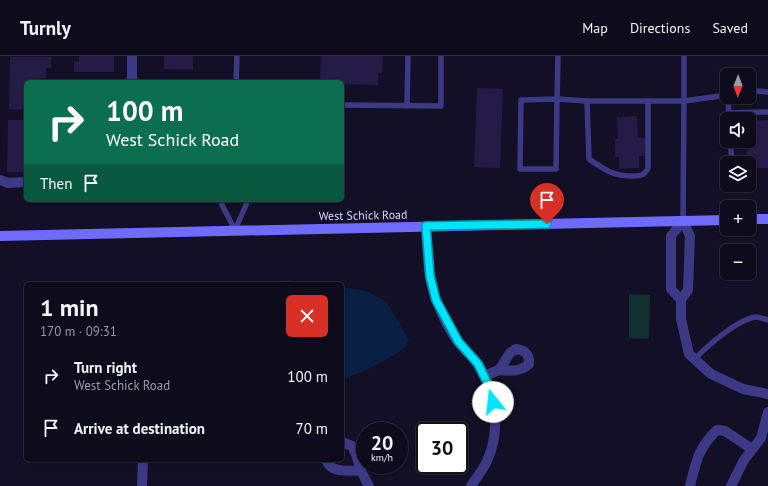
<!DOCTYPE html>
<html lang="en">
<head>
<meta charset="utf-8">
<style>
  :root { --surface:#0e0b1c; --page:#171425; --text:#f1f3f6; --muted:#9b9ba3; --line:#2e2b3b }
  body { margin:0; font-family:"PT Sans",sans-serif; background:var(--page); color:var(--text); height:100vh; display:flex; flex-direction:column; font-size:15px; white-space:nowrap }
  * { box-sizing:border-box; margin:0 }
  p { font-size:13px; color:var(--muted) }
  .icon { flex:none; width:22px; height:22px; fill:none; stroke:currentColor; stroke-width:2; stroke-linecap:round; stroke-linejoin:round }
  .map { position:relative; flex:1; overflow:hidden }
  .details { position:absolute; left:24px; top:226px; width:320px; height:180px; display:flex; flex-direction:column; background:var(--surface); border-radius:6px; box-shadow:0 1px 3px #0004,0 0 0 1px var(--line) }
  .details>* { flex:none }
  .guide { position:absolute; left:24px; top:24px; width:320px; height:122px; border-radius:6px; box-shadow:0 1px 3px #0004,0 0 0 1px var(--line); background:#0b6e4f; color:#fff; overflow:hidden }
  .needle { width:26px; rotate:181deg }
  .fabs { position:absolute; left:720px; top:12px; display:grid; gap:8px }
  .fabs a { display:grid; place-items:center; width:36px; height:36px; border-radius:6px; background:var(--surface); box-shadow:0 1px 3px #0004,0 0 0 1px var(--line); font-size:20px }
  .speed { position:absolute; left:356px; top:366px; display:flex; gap:8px; font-size:20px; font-weight:700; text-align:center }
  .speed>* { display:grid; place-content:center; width:52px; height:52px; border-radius:50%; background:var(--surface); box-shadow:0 1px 3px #0004,0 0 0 1px var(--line); line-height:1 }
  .speed small { font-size:10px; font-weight:400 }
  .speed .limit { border:2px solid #111; border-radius:6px; background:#fff; color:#111 }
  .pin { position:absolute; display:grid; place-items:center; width:34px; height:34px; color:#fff; margin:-41px -17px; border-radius:50% 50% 50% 0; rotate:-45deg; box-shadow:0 0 4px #0007 }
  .pin .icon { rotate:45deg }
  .me { position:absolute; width:44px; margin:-22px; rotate:344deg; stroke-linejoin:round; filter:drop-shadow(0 0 3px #0008) }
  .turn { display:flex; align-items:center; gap:14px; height:84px; padding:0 16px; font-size:18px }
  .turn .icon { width:52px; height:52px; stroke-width:2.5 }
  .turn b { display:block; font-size:28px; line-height:34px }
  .then { display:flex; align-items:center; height:38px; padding:0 16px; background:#0003; gap:8px; font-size:15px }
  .round { display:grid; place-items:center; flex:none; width:42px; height:42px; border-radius:6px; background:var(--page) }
  .head { display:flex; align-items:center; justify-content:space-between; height:68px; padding:0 16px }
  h1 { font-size:24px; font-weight:600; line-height:30px }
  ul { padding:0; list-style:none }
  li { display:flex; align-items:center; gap:12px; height:52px; padding:0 16px }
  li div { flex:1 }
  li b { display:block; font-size:15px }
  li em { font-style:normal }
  header { display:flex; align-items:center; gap:24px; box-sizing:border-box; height:56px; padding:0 20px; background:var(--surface); border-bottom:1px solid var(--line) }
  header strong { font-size:19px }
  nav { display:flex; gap:22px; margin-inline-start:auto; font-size:14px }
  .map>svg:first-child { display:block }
</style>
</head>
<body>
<header>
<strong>Turnly</strong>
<nav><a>Map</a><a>Directions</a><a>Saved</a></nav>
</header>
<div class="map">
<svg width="768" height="430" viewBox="0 0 768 430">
  <rect width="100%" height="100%" fill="#130f26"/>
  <path fill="#12302f" d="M629 238 650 239 649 283 629 282Z"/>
  <path fill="#0a1f44" d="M289 224 315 228H275L276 227Z
    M342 231 366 235 386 245 409 284C408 285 407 288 406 290 397 300 355 320 342 323Z"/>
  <path fill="#241b47" d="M79 0H114V16H74V5L79 6Z
    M164 0H193V14L164 13Z
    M321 0H383L382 17H378V29L342 28V26H320Z
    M10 1H51V12H46V22H40V26H26V54L9 53Z
    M477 32 503 33 500 112 474 111Z
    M637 60 638 82H646L647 100H639V112L619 113V101H615V83H618L617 61Z
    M8 64H26V116H7Z
    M768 64V112H749V107H747L746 87H735V85H749V65Z"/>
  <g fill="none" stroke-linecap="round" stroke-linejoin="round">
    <path stroke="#3d3a85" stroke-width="5.5" d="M558 0 557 43 587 45H684V0
      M236 26 237 0
      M749 36 758 35 768 36
      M728 41 729 63
      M557 43 556 113H520L521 44Z
      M587 45 589 103C605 114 613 120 633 120 641 120 645 119 648 112V45
      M342 49 441 50V0
      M407 50 408 0
      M729 57 768 56
      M730 85 732 106
      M222 144V149L235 174
      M683 165 684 45 727 39
      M235 174 246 149 247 144
      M695 303C707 290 738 263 756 261 760 261 764 263 768 264"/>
    <path stroke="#3d3a85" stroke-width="10" d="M132 26V0
      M0 124 8 127 26 126
      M426 170C428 195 427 222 437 246 442 259 449 274 458 286 464 294 473 300 478 308 496 336 501 375 487 405 483 414 476 422 471 430
      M681 244 671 233V180L683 165 690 180 688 234 681 244V263L689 298 711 318 743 333 768 338
      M484 320 499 314 510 297 516 293C525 294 530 299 529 308 520 316 511 315 499 314
      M342 386 352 390 356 398 361 415 369 430
      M326 404C332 418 348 414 361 415
      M142 430 143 404
      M690 430C696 406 698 392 717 374L725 375 752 393
      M731 430 744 404 761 382 768 356"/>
    <path stroke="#6f6bff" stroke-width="10" d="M749 163H768
      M0 180 727 164"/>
  </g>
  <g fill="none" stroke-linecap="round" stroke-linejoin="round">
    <g stroke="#0095a6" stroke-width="10">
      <path id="route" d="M493 346 489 330 478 308 458 285 436 244 430 220 426 170 547 168"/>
    </g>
    <use href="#route" stroke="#00e5ff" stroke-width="7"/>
  </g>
  <g text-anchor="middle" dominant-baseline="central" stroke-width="4" stroke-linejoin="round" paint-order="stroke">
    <g font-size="12" fill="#d9d4ff" stroke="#130f26">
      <text transform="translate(363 159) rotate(-1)">West Schick Road</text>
    </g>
  </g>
</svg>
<div class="fabs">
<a><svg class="needle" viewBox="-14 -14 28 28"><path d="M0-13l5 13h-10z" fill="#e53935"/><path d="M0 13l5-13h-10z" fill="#9b9ba3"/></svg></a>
<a><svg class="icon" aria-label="sound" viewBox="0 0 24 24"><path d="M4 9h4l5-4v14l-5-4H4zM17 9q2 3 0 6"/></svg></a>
<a><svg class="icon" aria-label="layers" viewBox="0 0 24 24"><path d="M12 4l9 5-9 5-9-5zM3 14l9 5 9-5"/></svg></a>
<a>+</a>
<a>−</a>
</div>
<div class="speed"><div>20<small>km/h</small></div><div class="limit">30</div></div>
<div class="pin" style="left:547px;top:168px;background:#d93025"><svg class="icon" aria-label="arrive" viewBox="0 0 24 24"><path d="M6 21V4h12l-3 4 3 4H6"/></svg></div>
<svg class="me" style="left:493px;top:346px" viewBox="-20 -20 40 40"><circle r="19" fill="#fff"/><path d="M0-13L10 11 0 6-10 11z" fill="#00e5ff"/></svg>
<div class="guide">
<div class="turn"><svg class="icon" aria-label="right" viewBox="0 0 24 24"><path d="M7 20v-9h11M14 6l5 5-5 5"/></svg><div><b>100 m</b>West Schick Road</div></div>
<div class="then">Then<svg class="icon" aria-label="arrive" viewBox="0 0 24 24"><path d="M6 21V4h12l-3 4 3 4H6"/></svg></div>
</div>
<section class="details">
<div class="head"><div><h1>1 min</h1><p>170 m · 09:31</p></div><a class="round" style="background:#d93025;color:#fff"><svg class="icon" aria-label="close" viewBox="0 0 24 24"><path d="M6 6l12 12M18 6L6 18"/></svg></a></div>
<ul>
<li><svg class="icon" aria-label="right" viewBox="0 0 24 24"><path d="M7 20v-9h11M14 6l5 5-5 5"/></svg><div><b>Turn right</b><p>West Schick Road</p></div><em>100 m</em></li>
<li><svg class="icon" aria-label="arrive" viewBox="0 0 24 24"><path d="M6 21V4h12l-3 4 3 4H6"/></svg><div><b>Arrive at destination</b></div><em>70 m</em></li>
</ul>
</section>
</div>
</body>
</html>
